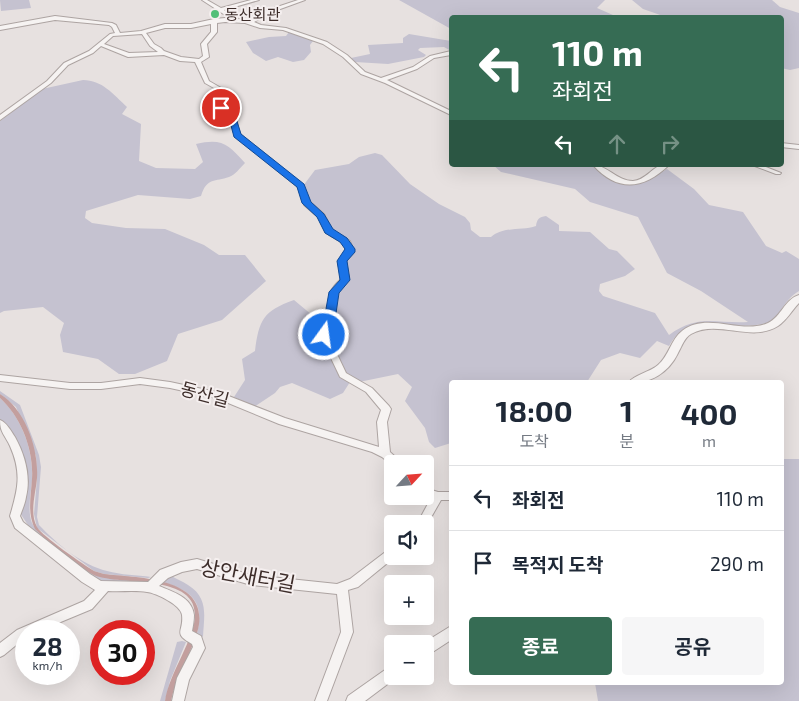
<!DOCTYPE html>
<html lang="ko">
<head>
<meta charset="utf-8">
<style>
  :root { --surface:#fff; --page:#f6f6f7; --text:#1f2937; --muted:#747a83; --line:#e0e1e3; --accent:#366c54 }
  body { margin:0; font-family:"Exo 2","Noto Sans KR",sans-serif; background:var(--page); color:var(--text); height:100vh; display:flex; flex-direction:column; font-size:19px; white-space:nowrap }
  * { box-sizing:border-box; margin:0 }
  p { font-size:16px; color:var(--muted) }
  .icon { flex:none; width:28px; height:28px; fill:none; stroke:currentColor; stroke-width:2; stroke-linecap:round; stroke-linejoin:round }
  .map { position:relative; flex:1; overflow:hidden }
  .side { position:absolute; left:449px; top:380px; width:335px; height:305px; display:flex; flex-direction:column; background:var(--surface); border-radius:5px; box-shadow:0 5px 20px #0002 }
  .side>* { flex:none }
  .top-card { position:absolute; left:449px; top:15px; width:335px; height:152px; border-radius:5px; box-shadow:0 5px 20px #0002; background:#366c54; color:#fff; overflow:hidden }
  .needle { width:32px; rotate:64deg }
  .controls { position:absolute; left:384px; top:455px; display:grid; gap:10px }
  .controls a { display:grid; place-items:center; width:50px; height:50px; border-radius:5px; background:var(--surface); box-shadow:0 5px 20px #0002; font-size:25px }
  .speed { position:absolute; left:15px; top:620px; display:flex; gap:10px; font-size:25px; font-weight:700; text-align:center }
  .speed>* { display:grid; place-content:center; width:65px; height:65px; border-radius:50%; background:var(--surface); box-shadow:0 5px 20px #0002; line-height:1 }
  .speed small { font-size:12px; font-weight:400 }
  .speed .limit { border:8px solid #d22; background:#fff; color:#111 }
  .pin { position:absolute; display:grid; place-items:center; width:42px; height:42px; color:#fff; margin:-21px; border:2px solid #fff; border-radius:50%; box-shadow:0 1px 5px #0007 }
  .me { position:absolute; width:55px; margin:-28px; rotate:14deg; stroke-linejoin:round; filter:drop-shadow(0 0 4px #0008) }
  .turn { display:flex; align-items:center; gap:18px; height:105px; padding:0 20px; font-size:22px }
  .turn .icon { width:65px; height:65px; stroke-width:2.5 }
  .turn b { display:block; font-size:35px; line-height:42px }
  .lanes { display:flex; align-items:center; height:48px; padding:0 20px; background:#0003; justify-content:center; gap:25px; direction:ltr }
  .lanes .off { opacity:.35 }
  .eta { display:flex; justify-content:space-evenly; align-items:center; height:85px; text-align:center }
  .eta b { font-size:30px; font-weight:700; line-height:35px }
  .button { display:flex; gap:10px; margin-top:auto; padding:10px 20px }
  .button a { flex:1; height:58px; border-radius:5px; background:var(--accent); color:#fff; font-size:20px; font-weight:700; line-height:58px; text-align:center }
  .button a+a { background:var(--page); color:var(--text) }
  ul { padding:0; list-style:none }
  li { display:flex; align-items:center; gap:15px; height:65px; padding:0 20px; border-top:1px solid var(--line) }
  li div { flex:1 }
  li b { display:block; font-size:19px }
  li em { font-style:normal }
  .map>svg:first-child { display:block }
</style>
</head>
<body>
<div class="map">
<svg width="799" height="701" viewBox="0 0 799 701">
  <rect width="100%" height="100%" fill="#e7e1e0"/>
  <path fill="#c5c2d0" d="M0 0H29L31 8 1 11Z
    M391 0H605L597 8 613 15 614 17 451 18V29L399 0Z
    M632 0H772L780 7 799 13V68L790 70 781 68V18L666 17 643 9Z
    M289 32 313 41 310 45 311 52 304 60 293 62 278 57 266 61 253 53 246 42 269 37 286 36Z
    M409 34 451 41V51L444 47 420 48 418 50 426 55 424 57 388 64 355 62 351 58 370 54 368 45 403 43V38Z
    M83 80C102 80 113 94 127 107L122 114 141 124 139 161 156 168 195 169 203 162 196 144C222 138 228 144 245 163 240 168 235 175 229 177 215 182 207 177 201 196L190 199 138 195 86 211 85 218 92 223 126 228 165 229 204 245 219 255H245L266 281 222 320 178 334 167 361 135 374H119L98 359 63 352 60 335 64 323 43 307 4 311 0 313V121L42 89Z
    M375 153 382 155 410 184 439 204 465 217 470 223 471 230 480 237H491C504 226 522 231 536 226 537 219 539 217 546 216L559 225V231L590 232 609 249 617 251 635 269 625 276 600 284 599 291 603 296 655 313 669 335C699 313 716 324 748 322L701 291 667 273 638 217 590 202 575 189 501 172 493 165H602L596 167C631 186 632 191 667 169L694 189 709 205 743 212 766 246 782 253 786 251 799 259V291C782 301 781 318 766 323 733 334 692 305 669 346L657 341 640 358 620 353 601 360 587 382H451V443L435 448 429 442 425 428 405 401 412 387 398 374 359 382 346 375 326 334 336 291 348 282 344 264 352 251 333 233 308 201 303 186 315 170 349 164 359 157Z
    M294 300 324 325 322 335 350 382 343 393 330 399 292 383 280 387 275 393 254 407 234 397 245 380 242 359 255 351C259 320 263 311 294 300Z
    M0 391 20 405 39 455 41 467 37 517 39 525C57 544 82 565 107 571 121 575 137 575 151 577L148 578 104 574 94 571 37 528 34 514 37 479 36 456 16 407 0 394Z
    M0 398C22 418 34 451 32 481 31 493 27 510 32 523 36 532 82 570 93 574 109 581 128 579 145 581L99 582 28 525 20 513 25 492 6 426 0 420Z
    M781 459H799V701H598L595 683 781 682Z
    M170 575C176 579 182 581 188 585 209 598 204 616 203 637L197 633C205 601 191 591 163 582Z
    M182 641 186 642 170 681 165 701H160L177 642Z"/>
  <path fill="#c39f9e" d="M0 394C25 409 39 449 37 478 36 492 29 513 37 527 42 536 84 565 94 571L104 574C139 578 214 577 197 633 190 656 176 676 171 701H165C169 673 196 637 195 614 194 572 115 587 92 574 76 565 48 542 35 529 27 513 31 496 32 479 34 450 21 417 0 398Z"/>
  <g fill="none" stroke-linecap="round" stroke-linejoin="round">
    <g stroke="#ada4a2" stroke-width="2">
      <path id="minor" d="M202 0H207L221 8 251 0H259L224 10 228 13 225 15Z
        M298 0H305L272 12 254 22 261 25 286 28 327 42 347 55 365 72 381 78 413 67 430 56 451 51V55L434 58 417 69 387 80 451 111V115L385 83 361 74 343 57 323 44 283 30 260 28 245 23 225 22 217 23V32L207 44 209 57 201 62 209 81 235 96 224 109 235 116 240 134 303 185 310 202 324 214 332 230 350 241 354 252 346 261 349 280 339 289 337 295 334 320 328 335 346 373 372 388 389 406 391 409 387 422 390 452 403 464H392V465L382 457 372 452 279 424 216 398 170 388 140 384 101 389H70L0 381V375L70 383H101L140 378 170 382 221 393 285 418 379 447 377 422 381 410 366 392 340 377 320 335C322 330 325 325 326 320 331 301 324 294 341 279L338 261 346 252 344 244 326 233 318 217 304 205 298 187 235 136 229 117 217 110 228 96 205 83 195 62 180 61 164 55 128 57 101 46 93 53 68 65 51 83 0 120V115L47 81 64 63 89 51 110 34 115 33 112 27 109 25 55 20 0 30V26L55 16 112 23 116 25 120 33 141 31 165 24H191L214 19 225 18 249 20 268 10ZM211 24V32L201 44 203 56 199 59 181 57 164 51 161 48 154 44 146 33 165 28H191ZM142 34 150 46 158 52 129 53 104 44 113 36Z
        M781 143 799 145V149L781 147Z
        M593 165C607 165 617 181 633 181 645 180 651 169 661 165 662 165 669 165 669 165 644 189 618 193 593 165Z
        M752 165H761L781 173 780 174H776Z
        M0 420C7 423 11 431 15 437 25 455 31 477 26 497 25 504 22 510 20 516L23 522 90 574 101 581 148 582 160 570 181 562 197 559 251 575 337 584 350 579 388 550 392 548V556H396L358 587 348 590 353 632 327 701H315L341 632 337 594 251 585 197 569 182 572 168 578 159 586C173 592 192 597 194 615 194 620 193 626 192 631L201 636 205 648 189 680 184 701H172L177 678 193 647 192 644C172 633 184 632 182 615 181 605 156 593 147 592 135 590 121 592 108 591L92 609 39 631H26V637L4 655 0 657V643L17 630 84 601 95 590 82 582 15 528 10 516C18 489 22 473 10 446 5 435 0 433 0 420Z
        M425 488 438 492H451V500H441L425 528V524H417L431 498 425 496Z"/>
    </g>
    <g stroke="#ada4a2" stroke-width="2">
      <path id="tertiary" d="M799 295V303C792 310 787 320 778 326 751 343 718 319 691 334 684 338 682 346 678 353 669 372 650 385 629 382 634 375 650 372 658 365 669 356 671 339 682 331 707 311 741 335 768 323 781 317 785 299 799 295Z
        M451 626V640L425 657V644H422Z
        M392 665V676L397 677 365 701H346L348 696Z"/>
    </g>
    <use href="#minor" fill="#f6f3f2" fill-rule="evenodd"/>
    <use href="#tertiary" fill="#f6f3f2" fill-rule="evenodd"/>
  </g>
  <path fill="#1a73e8" stroke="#114b97" d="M221 106 224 107 225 111 235 115 241 134 304 184 311 202 324 214 333 229 347 238 355 249V252L347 261 350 280 339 293 335 320 328 338 324 339 319 335 324 320 329 292 340 280 337 261 345 249 340 242 325 233 317 217 302 203 297 187 234 137 229 118 217 112V108Z"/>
  <circle fill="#52bf78" stroke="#f5efef" stroke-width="2" cx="215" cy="14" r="5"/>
  <g text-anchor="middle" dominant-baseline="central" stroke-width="4" stroke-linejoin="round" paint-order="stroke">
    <g font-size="15" fill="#3d2d2a" stroke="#f5efef" text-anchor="start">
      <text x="225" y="14">동산회관</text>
    </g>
    <g font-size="18" fill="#3d2d2a" stroke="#f5efef">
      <text transform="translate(205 394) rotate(15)">동산길</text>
    </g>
    <g font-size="21" fill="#3d2d2a" stroke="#f5efef">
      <text transform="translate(248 575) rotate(11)">상안새터길</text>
    </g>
  </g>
</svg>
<div class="controls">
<a><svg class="needle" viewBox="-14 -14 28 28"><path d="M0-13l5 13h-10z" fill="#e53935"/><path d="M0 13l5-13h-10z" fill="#747a83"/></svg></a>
<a><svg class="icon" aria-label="sound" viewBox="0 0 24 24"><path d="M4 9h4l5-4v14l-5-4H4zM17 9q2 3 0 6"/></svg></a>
<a>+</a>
<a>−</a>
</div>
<div class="speed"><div>28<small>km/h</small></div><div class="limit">30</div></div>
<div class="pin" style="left:221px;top:108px;background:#d93025"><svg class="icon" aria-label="arrive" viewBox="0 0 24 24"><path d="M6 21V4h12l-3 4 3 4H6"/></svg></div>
<svg class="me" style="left:324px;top:335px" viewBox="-20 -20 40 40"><circle r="17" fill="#1a73e8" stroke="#fff" stroke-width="3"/><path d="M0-11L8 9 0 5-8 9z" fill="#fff"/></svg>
<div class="top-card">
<div class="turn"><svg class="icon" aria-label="left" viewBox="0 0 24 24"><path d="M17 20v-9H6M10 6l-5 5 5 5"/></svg><div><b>110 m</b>좌회전</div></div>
<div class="lanes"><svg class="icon" aria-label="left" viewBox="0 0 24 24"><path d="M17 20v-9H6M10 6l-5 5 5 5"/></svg><svg class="icon off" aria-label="ahead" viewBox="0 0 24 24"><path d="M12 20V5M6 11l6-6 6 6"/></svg><svg class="icon off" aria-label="right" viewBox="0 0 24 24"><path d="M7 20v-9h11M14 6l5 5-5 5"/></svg></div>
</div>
<section class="side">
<div class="eta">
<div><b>18:00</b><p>도착</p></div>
<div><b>1</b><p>분</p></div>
<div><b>400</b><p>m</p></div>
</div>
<ul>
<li><svg class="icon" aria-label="left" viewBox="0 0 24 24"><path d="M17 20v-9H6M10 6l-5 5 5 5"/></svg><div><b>좌회전</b></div><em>110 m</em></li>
<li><svg class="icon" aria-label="arrive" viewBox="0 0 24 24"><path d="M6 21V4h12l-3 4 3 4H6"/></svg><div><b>목적지 도착</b></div><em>290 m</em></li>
</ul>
<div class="button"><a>종료</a><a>공유</a></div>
</section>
</div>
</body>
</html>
